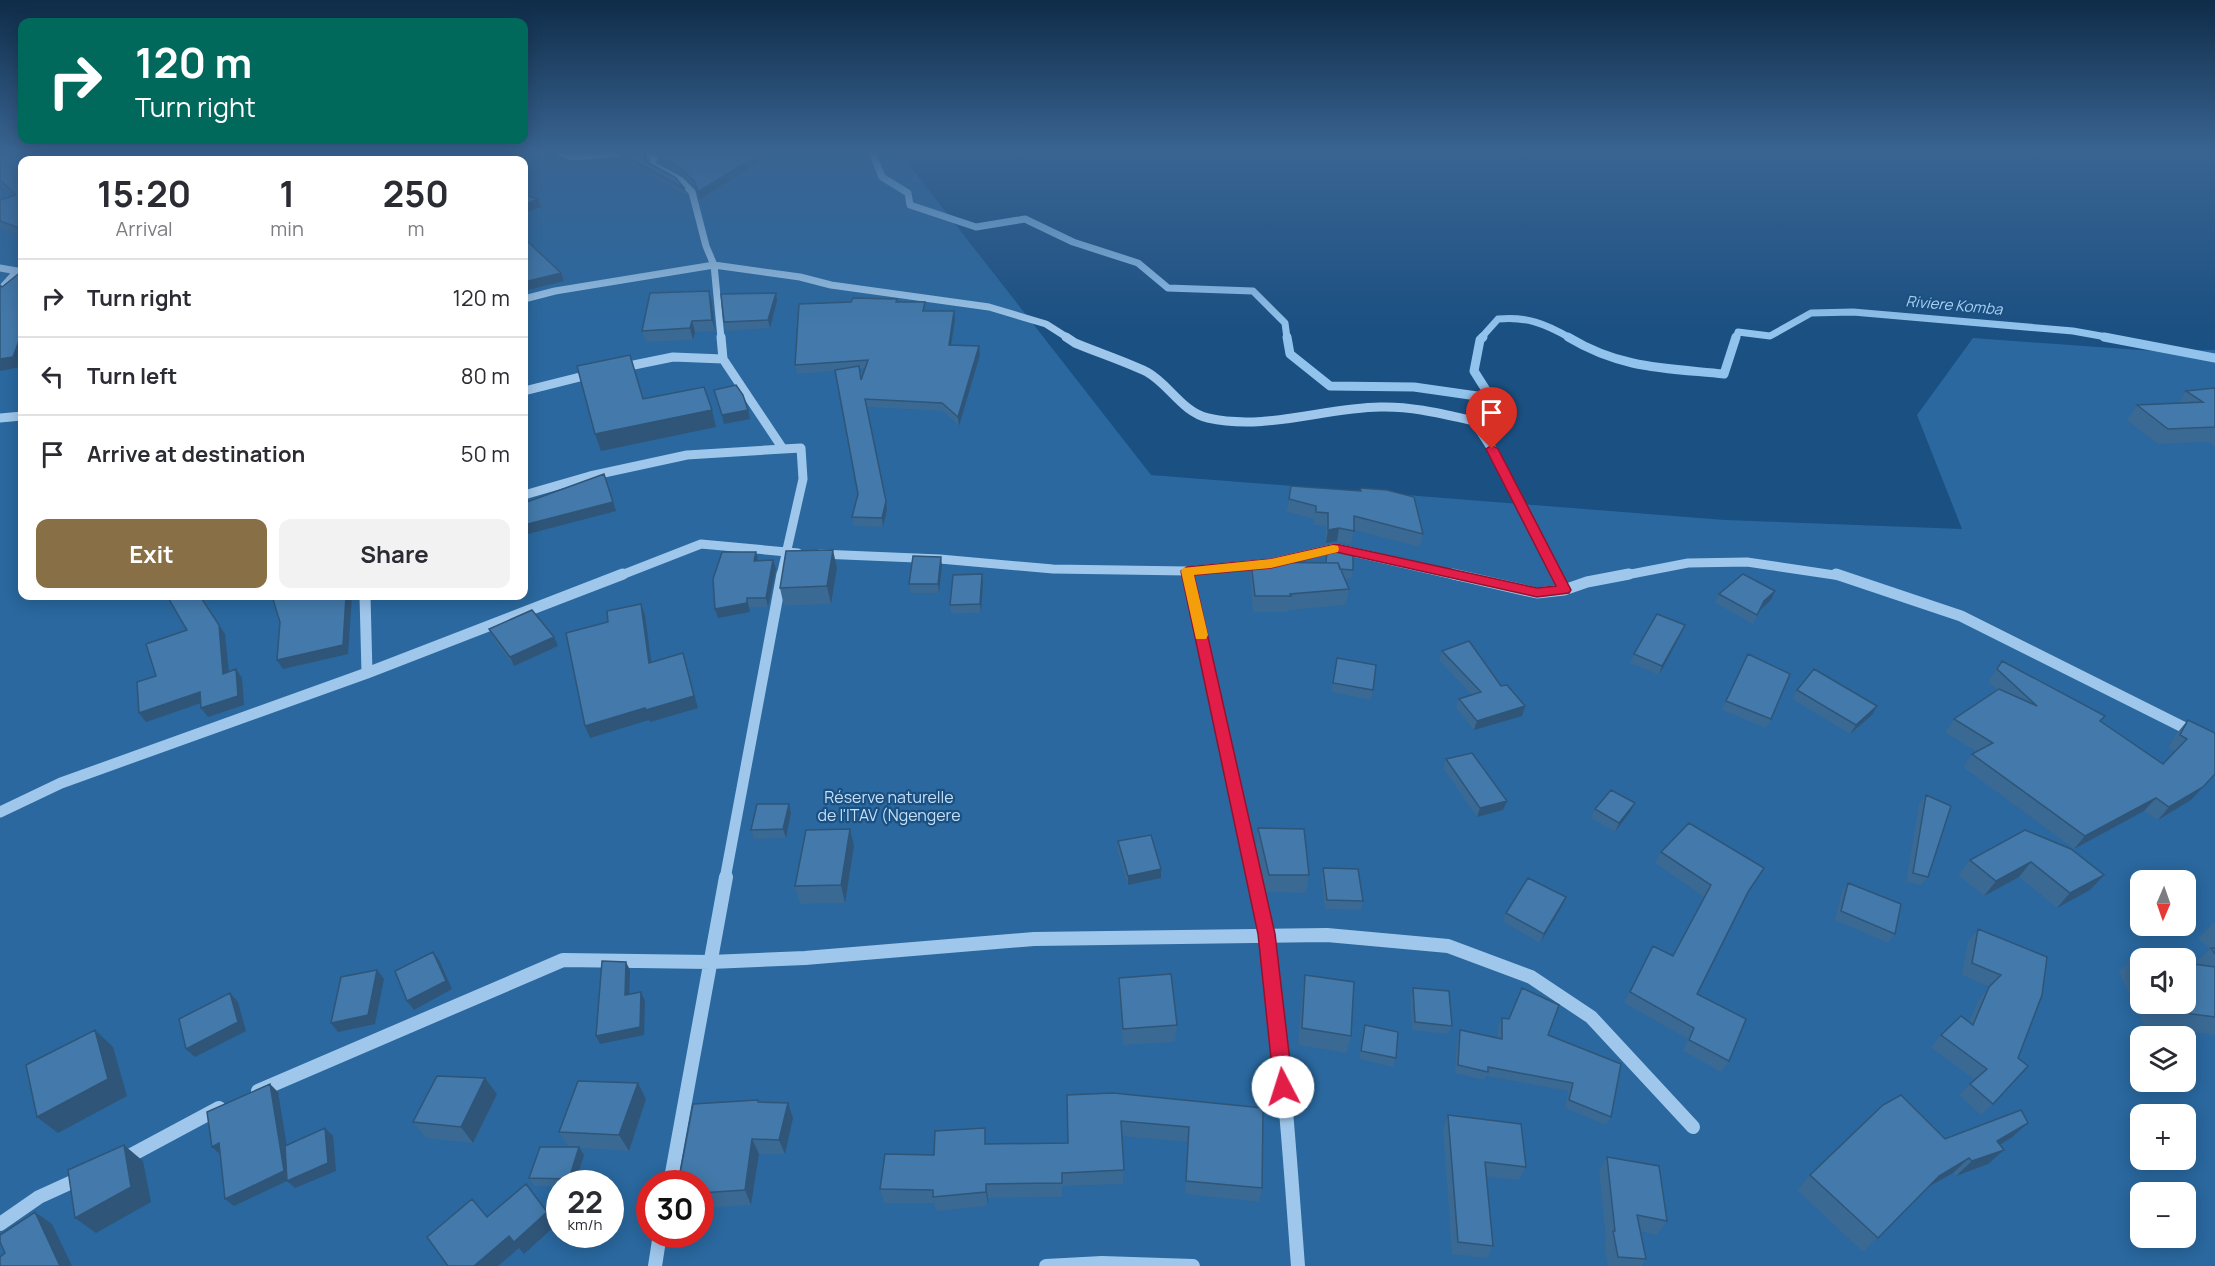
<!DOCTYPE html>
<html lang="en">
<head>
<meta charset="utf-8">
<style>
  :root { --surface:#fff; --page:#f2f2f3; --text:#2b2b33; --muted:#7c7c81; --line:#e1e1e2; --accent:#896f45 }
  body { margin:0; font-family:Manrope,sans-serif; background:var(--page); color:var(--text); height:100vh; display:flex; flex-direction:column; font-size:22px; white-space:nowrap }
  * { box-sizing:border-box; margin:0 }
  p { font-size:20px; color:var(--muted) }
  .icon { flex:none; width:33px; height:33px; fill:none; stroke:currentColor; stroke-width:2; stroke-linecap:round; stroke-linejoin:round }
  .map { position:relative; flex:1; overflow:hidden }
  .panel { position:absolute; left:18px; top:156px; width:510px; height:444px; display:flex; flex-direction:column; background:var(--surface); border-radius:12px; box-shadow:0 3px 15px #0003 }
  .panel>* { flex:none }
  .guide { position:absolute; left:18px; top:18px; width:510px; height:126px; border-radius:12px; box-shadow:0 3px 15px #0003; background:#00695c; color:#fff; overflow:hidden }
  .needle { width:39px; rotate:182deg }
  .tools { position:absolute; left:2130px; top:870px; display:grid; gap:12px }
  .tools a { display:grid; place-items:center; width:66px; height:66px; border-radius:12px; background:var(--surface); box-shadow:0 3px 15px #0003; font-size:30px }
  .speed { position:absolute; left:546px; top:1170px; display:flex; gap:12px; font-size:30px; font-weight:700; text-align:center }
  .speed>* { display:grid; place-content:center; width:78px; height:78px; border-radius:50%; background:var(--surface); box-shadow:0 3px 15px #0003; line-height:1 }
  .speed small { font-size:15px; font-weight:400 }
  .speed .limit { border:9px solid #d22; background:#fff; color:#111 }
  .pin { position:absolute; display:grid; place-items:center; width:51px; height:51px; color:#fff; margin:-62px -26px; border-radius:50% 50% 50% 0; rotate:-45deg; box-shadow:0 0 6px #0007 }
  .pin .icon { rotate:45deg }
  .me { position:absolute; width:66px; margin:-33px; rotate:355deg; stroke-linejoin:round; filter:drop-shadow(0 0 4px #0008) }
  .turn { display:flex; align-items:center; gap:21px; height:126px; padding:0 18px; font-size:27px }
  .turn .icon { width:78px; height:78px; stroke-width:2.5 }
  .turn b { display:block; font-size:42px; line-height:51px }
  .eta { display:flex; justify-content:space-evenly; align-items:center; height:102px; text-align:center }
  .eta b { font-size:36px; font-weight:700; line-height:42px }
  .primary-button { display:flex; gap:12px; margin-top:auto; padding:12px 18px }
  .primary-button a { flex:1; height:69px; border-radius:12px; background:var(--accent); color:#fff; font-size:24px; font-weight:700; line-height:69px; text-align:center }
  .primary-button a+a { background:var(--page); color:var(--text) }
  ul { padding:0; list-style:none }
  li { display:flex; align-items:center; gap:18px; height:78px; padding:0 18px; border-top:2px solid var(--line) }
  li div { flex:1 }
  li b { display:block; font-size:22px }
  li em { font-style:normal }
  .map>svg:first-child { display:block }
</style>
</head>
<body>
<div class="map">
<svg width="2215" height="1266" viewBox="0 0 2215 1266">
  <rect width="100%" height="100%" fill="#1b5082"/>
  <path fill="#2a689f" fill-rule="evenodd" d="M0 152H899L1151 475 1725 520 1962 529 1917 415 1973 338 2154 351 2215 350V1266H0ZM22 160H524V596H22ZM2140 880H2186V926H2140ZM2140 958H2186V1004H2140ZM2140 1036H2186V1082H2140ZM2140 1114H2186V1160H2140ZM560 1184H610V1234H560ZM650 1184H700V1234H650ZM2140 1192H2186V1238H2140Z"/>
  <g fill="none" stroke-linecap="round" stroke-linejoin="round">
    <path stroke="#92c3ed" stroke-width="7" d="M872 152 882 177 908 193 910 205 976 227 1025 219 1073 242 1138 263 1168 288 1253 291 1285 323 1287 338
      M1481 338 1498 319C1526 316 1546 324 1570 338
      M1736 338 1738 332 1770 336 1811 313 1853 312 2073 331 2112 338"/>
    <path stroke="#92c3ed" stroke-width="9" d="M1287 337 1290 354 1330 386 1414 387 1491 398
      M1483 337 1480 340 1474 371 1491 398
      M1568 337C1621 369 1665 368 1724 374L1736 337
      M2104 337 2215 358"/>
    <path stroke="#9fc7eb" stroke-width="7" d="M559 152 573 157 627 152
      M647 152 654 158 652 165 680 180 692 192 706 246 714 265 721 338
      M251 160 266 152
      M0 268 17 271 0 290
      M524 299 555 291 714 265 800 277 831 285 989 307 1046 324 1068 338"/>
    <path stroke="#9fc7eb" stroke-width="9" d="M721 337 723 359 783 449 801 448 803 479 781 576
      M1066 337 1075 343C1099 353 1124 361 1147 372 1169 384 1182 412 1208 418 1265 431 1323 408 1380 407 1412 406 1443 414 1474 421L1492 449 1557 576
      M619 368 673 357 723 359
      M524 391 592 374
      M0 418 22 416
      M524 495 590 476 687 455 783 449
      M820 554 940 559 1053 569 1187 571 1271 563 1336 548 1459 576
      M1187 571 1188 576
      M619 576 701 544 798 553
      M1621 576 1688 563 1747 562 1841 576"/>
    <path stroke="#9fc7eb" stroke-width="11" d="M1188 574 1254 879
      M1453 574 1537 593 1564 590 1587 582 1629 574
      M1556 574 1564 590
      M1836 574 1961 616 2215 743
      M365 596 367 673
      M0 812 61 783 367 673 623 574
      M725 879 782 574"/>
    <path stroke="#9fc7eb" stroke-width="14" d="M1254 877C1281 1005 1288 1136 1298 1266
      M258 1091 563 960 710 962 805 958 1034 939 1327 935 1448 946 1531 977 1591 1017 1693 1127
      M122 1160 219 1108
      M670 1184 726 877
      M0 1224 39 1197 83 1177
      M655 1266 660 1234
      M1046 1266 1102 1263 1193 1266"/>
  </g>
  <path fill="#3a6993" fill-rule="evenodd" d="M0 152H102L106 160H22V236L0 228V200L13 196 0 183Z
    M114 152H243L225 160H138Z
    M618 152H645L647 162 685 189 687 196 620 158Z
    M655 152H776L700 199 696 188 683 175 659 162 657 154Z
    M709 291 712 303 715 331 695 332 693 340 646 342 642 331Z
    M897 299 898 302 955 319 951 345 980 355 959 426 943 411 867 407 887 510 883 527 853 526 852 517 858 494 835 371 797 374 795 365 851 302ZM865 368 861 380 859 369Z
    M777 301 770 328 726 331 724 322Z
    M2215 388V447L2208 442 2158 444 2127 420 2137 405 2178 403 2186 391Z
    M1289 499 1423 534 1420 547 1354 530 1351 545 1337 541 1326 543V526L1314 525V519L1287 512Z
    M1327 549 1353 570 1351 579 1344 578 1349 589 1346 605 1289 610 1288 612H1253L1250 578 1251 562 1325 563Z
    M773 560 776 569 768 607H749L750 612 718 618 715 609 758 561Z
    M942 566 939 593H911L909 584Z
    M837 568 831 604 784 606 780 588Z
    M982 574 983 583 981 613 951 614 950 605Z
    M1719 594 1771 600 1760 610 1753 624 1715 603Z
    M489 629 558 646 514 666 493 638Z
    M1681 634 1659 675 1630 663 1634 654Z
    M1442 651 1501 686 1525 706 1522 716 1474 730 1456 708 1459 699 1472 695 1439 660Z
    M1748 654 1771 719 1766 728 1722 710Z
    M1337 658 1373 690 1371 700 1331 692Z
    M2002 661 2105 716 2101 722 2163 764 2175 752 2168 748 2177 733 2188 720 2215 733V778L2212 777 2191 800 2158 820 2144 811 2074 849 1963 767 1972 754 1977 752 1945 732 1954 719 1997 690 1988 682Z
    M1797 690 1872 715 1850 734 1792 699Z
    M1446 759 1507 801 1503 810 1477 817 1443 768Z
    M1926 795 1928 877 1921 885 1906 882 1919 804Z
    M789 804 791 813 786 838 754 839 751 830Z
    M1595 809 1630 812 1615 832 1591 818Z
    M1258 828 1309 875 1306 893 1266 892 1256 846Z
    M2025 830 2104 875 2090 890 2057 908 2019 877 1984 896 1958 875 1970 860Z
    M1118 841 1161 878 1128 885 1117 850Z
    M854 846 845 903 800 904 795 886Z
    M1661 852 1757 879 1745 897 1697 994 1729 1061 1721 1072 1683 1051 1688 1039 1624 1003 1653 946 1673 956 1704 897 1655 863Z
    M1323 868 1363 901 1361 910 1325 909 1321 876Z
    M1848 883 1895 934 1888 943 1835 920 1842 891Z
    M1566 897 1562 906 1540 943 1503 922 1506 913Z
    M2215 922V1035L2144 1025 2119 972 2135 956 2140 958V1004H2186L2193 964 2210 949 2198 938Z
    M1978 929 2047 957 1993 1104 1981 1115 1959 1095 1975 1080 1931 1047 1941 1035 1969 1022 1979 999 1990 987 1962 975 1968 941Z
    M1305 975 1351 1036 1347 1053 1298 1045 1302 992Z
    M1119 978 1177 1025 1175 1042 1123 1045 1119 995Z
    M1413 988 1452 1026 1448 1034 1412 1030 1410 996Z
    M1502 1018 1548 1035 1611 1117 1606 1125 1565 1108 1568 1091 1486 1076 1484 1080 1455 1073 1457 1038 1460 1030 1498 1038V1026Z
    M1365 1025 1396 1058 1393 1067 1359 1059 1362 1033Z
    M485 1078 497 1094 473 1143 426 1138 413 1122Z
    M1067 1095 1263 1108 1262 1188 1259 1202 1185 1194 1187 1142 1122 1136 1124 1170 1123 1184 1062 1186V1197L988 1198V1206L936 1211 934 1203H884L880 1189 934 1155 987 1144 1068 1143Z
    M646 1099 629 1151 579 1148 584 1155 575 1184H560V1186H534L529 1178 569 1147 559 1132Z
    M759 1102 793 1118 785 1154H759L751 1205 700 1208V1184Z
    M1448 1115 1526 1167 1519 1180 1486 1176 1493 1246 1487 1258 1452 1254 1443 1128Z
    M2028 1123 2011 1138 2000 1145 1988 1164 1956 1176 1953 1173 1926 1188 1863 1252 1797 1190 1810 1175 1945 1139Z
    M1607 1157 1667 1221 1657 1235 1640 1231 1646 1259 1641 1266H1608L1604 1244 1606 1241 1599 1171Z"/>
  <path fill="#2f5578" d="M221 152H243L225 160H200Z
    M763 152H776L700 199 698 192Z
    M538 199 541 207 524 213V205Z
    M561 273 564 281 524 291V282Z
    M709 291 712 303 715 331 712 320Z
    M776 293 777 301 770 328 768 320Z
    M954 311 955 319 950 353 949 345Z
    M692 321 695 332 693 340 690 328Z
    M22 333V360L20 367 0 371V359Z
    M979 346 980 355 959 426 958 417Z
    M712 410 716 427 601 451 595 434Z
    M748 410 750 419 724 424 722 415Z
    M604 474 616 511 524 535V525Z
    M886 501 887 510 883 527 882 518Z
    M1339 528 1337 541 1326 543 1328 530Z
    M833 550 837 568 831 604 827 586Z
    M756 552 758 561H754Z
    M941 557 942 566 939 593 938 584Z
    M773 560 776 569 768 607 766 598Z
    M982 574 983 583 981 613 980 604Z
    M1775 591 1771 600 1760 610 1764 601Z
    M200 596 225 634 230 683 223 674Z
    M346 596H352L348 654 283 669 277 660Z
    M747 598 750 612 718 618 715 609Z
    M641 604 645 615 653 675 649 663Z
    M1685 625 1681 634 1659 675 1662 666Z
    M554 637 558 646 514 666 510 657Z
    M683 653 698 708 650 722 649 720 590 738 585 726Z
    M236 669 242 678 244 705 208 717 201 708Z
    M200 692 207 701 146 722 139 713Z
    M1525 706 1522 716 1474 730 1477 721Z
    M1877 706 1872 715 1850 734 1856 725Z
    M2203 787 2191 800 2158 820 2169 807Z
    M2156 798 2144 811 2074 849 2085 836Z
    M1507 801 1503 810 1477 817 1480 808Z
    M1635 803 1630 812 1615 832 1619 823Z
    M789 804 791 813 786 838 783 829Z
    M850 829 854 846 845 903 841 885Z
    M2031 862 2019 877 1984 896 1996 881Z
    M1161 869V878L1128 885V876Z
    M2104 875 2090 890 2057 908 2070 893Z
    M1566 897 1562 906 1540 943 1544 934Z
    M433 952 439 960 452 989 414 1010 407 1001Z
    M626 962 630 970 629 1004 625 995Z
    M377 970 384 979 375 1024 338 1032 331 1023Z
    M641 992 645 1001 644 1035 600 1044 596 1036Z
    M230 993 238 1002 246 1031 195 1057 186 1049Z
    M95 1030 113 1047 127 1096 58 1133 37 1117Z
    M485 1078 497 1094 473 1143 461 1127Z
    M638 1083 646 1099 629 1151 619 1135Z
    M270 1084 278 1092 292 1178 325 1128 333 1136 336 1171 295 1188 287 1181 234 1206 225 1199Z
    M788 1103 793 1118 785 1154 779 1140Z
    M2028 1123 2011 1138 1981 1156 1997 1141Z
    M752 1139 759 1154 751 1205 745 1190Z
    M219 1143 221 1155 212 1147Z
    M124 1145 143 1161 151 1202 96 1233 75 1218Z
    M579 1147 584 1155 575 1184H572L569 1179Z
    M2004 1150 1988 1164 1956 1176 1972 1161Z
    M1969 1158 1953 1173 1923 1190 1939 1176Z
    M986 1184 988 1198V1206L986 1192Z
    M35 1212 52 1224 72 1266H60Z
    M547 1212 557 1224 524 1254 519 1248 498 1266H474L509 1236Z"/>
  <path fill="#437aab" stroke="#2f5578" stroke-width="1.5" d="M0 152H101L105 160H22V229L0 221V200L16 195 0 180Z
    M133 152H221L200 160H157Z
    M619 152H645V161L675 177 685 189Z
    M657 152H763L698 192 694 181 681 168 657 155Z
    M524 195 538 199 524 205Z
    M524 238 561 273 524 282Z
    M22 271V333L13 357 0 359V285L2 287Z
    M709 291 712 320 692 321 690 328 642 331 650 293Z
    M776 293 768 320 724 322 721 294Z
    M853 298 897 299 896 302H925L923 311H954L949 345 979 346 958 417 942 403 865 399 886 501 882 518 852 517 858 494 835 370 859 366 861 380 868 360 795 365 799 304 851 302Z
    M630 355 643 399 704 387 712 410 595 434 577 366Z
    M736 385 743 395 748 410 722 415 714 390Z
    M2215 388V427L2168 429 2137 405 2203 402 2186 391Z
    M604 474 613 502 524 525V503Z
    M1291 486 1361 491 1360 488 1387 490 1414 497 1423 534 1354 516V531L1339 528 1328 530V513L1316 512V506L1289 499Z
    M1337 546 1353 550V570L1340 569 1338 563H1326L1327 549Z
    M833 550 827 586 780 588 786 551Z
    M722 552H756L754 561 773 560 766 598H747V603L715 609 713 579Z
    M913 556 941 557 938 584H909Z
    M1251 562 1338 563 1349 589 1290 594 1291 596H1255Z
    M982 574 980 604 950 605 953 575Z
    M1743 574 1775 591 1764 601 1757 615 1719 594Z
    M167 596H200L219 625 223 674 236 669 238 696 201 708 200 692 139 713 137 682 156 676 146 644 187 630Z
    M272 596H346L343 645 277 660 280 622Z
    M641 604 649 663 683 653 694 696 646 710 645 708 585 726 566 633 608 622 607 611Z
    M532 610 554 637 510 657 489 629Z
    M1657 614 1685 625 1662 666 1634 654Z
    M1469 641 1501 686 1507 685 1525 706 1477 721 1459 699 1481 692 1442 651Z
    M1748 654 1790 674 1771 719 1726 701Z
    M1337 658 1376 665 1373 690 1333 683Z
    M2002 661 2105 716 2100 721 2163 764 2187 739 2180 735 2188 720 2215 733V774L2203 787 2169 807 2156 798 2085 836 1972 754 1993 743 1954 719 1999 689 2037 706 1997 669Z
    M1814 669 1877 706 1856 725 1797 690Z
    M1472 753 1507 801 1480 808 1446 759Z
    M1611 790 1635 803 1619 823 1595 809Z
    M1926 795 1951 806 1928 877 1913 873Z
    M757 804H789L783 829 751 830Z
    M1689 823 1764 868 1748 892 1697 994 1746 1019 1729 1061 1689 1040 1694 1028 1630 992 1653 946 1673 956 1711 885 1661 852Z
    M1258 828 1304 829 1309 875H1269Z
    M850 829 841 885 795 886 806 830Z
    M2025 830 2071 849 2104 875 2070 893 2031 862 1996 881 1970 860Z
    M1151 835 1161 869 1128 876 1118 841Z
    M1323 868 1358 869 1363 901 1327 900Z
    M1528 878 1566 897 1544 934 1506 913Z
    M1848 883 1901 904 1895 934 1841 911Z
    M1978 929 2047 957 2042 995 2018 1058 2028 1066 1993 1104 1970 1084 1987 1069 1941 1035 1961 1016 1973 1025 1989 987 2001 975 1972 963Z
    M2211 948H2215V954Z
    M433 952 446 981 407 1001 395 971Z
    M2135 956 2153 958H2140V967Z
    M602 961 626 962 625 995 641 992 640 1027 596 1036Z
    M2186 963 2215 967V1017L2162 1010 2159 1004H2186Z
    M377 970 368 1015 331 1023 341 977Z
    M1171 974 1177 1025 1123 1029 1119 978Z
    M1305 975 1354 982 1351 1036 1302 1028Z
    M1413 988 1449 991 1452 1026 1415 1022Z
    M1522 988 1559 1005 1548 1035 1621 1064 1611 1117 1569 1100 1573 1083 1488 1067V1072L1458 1065 1460 1030 1502 1039V1018L1509 1019Z
    M230 993 238 1022 186 1049 179 1019Z
    M1365 1025 1398 1032 1396 1058 1361 1051Z
    M95 1030 108 1079 37 1117 26 1065Z
    M437 1076 485 1078 461 1127 413 1122Z
    M578 1081 638 1083 619 1135 559 1132Z
    M270 1084 284 1171 225 1199 219 1143 212 1147 207 1112Z
    M1113 1093 1263 1108 1262 1188 1186 1181 1189 1127 1121 1121 1124 1170 1062 1173V1183L986 1184V1192L933 1197V1190L880 1189 885 1154 934 1155 935 1131 985 1128V1144L1068 1143 1067 1095Z
    M1901 1095 1945 1139 2021 1110 2028 1123 1997 1141 2004 1150 1972 1161 1969 1158 1939 1176 1878 1238 1810 1175 1883 1105Z
    M758 1100V1102L788 1103 779 1140 752 1139 745 1190 700 1193V1184H678L693 1104Z
    M1448 1115 1521 1124 1526 1167 1485 1162 1493 1246 1458 1242Z
    M325 1128 328 1163 287 1181 285 1146Z
    M124 1145 131 1187 75 1218 68 1170Z
    M540 1147H579L569 1179 529 1178Z
    M1607 1157 1659 1166 1667 1221 1637 1215 1646 1259 1618 1257 1613 1231H1615Z
    M526 1184 547 1212 514 1242 509 1236 474 1266H448L427 1237 472 1199 487 1217Z
    M35 1212 60 1266H0V1257L5 1253 0 1242V1235Z"/>
  <linearGradient id="sky" x2="0" y2="1"><stop stop-color="#0f2c48"/><stop offset="0.46" stop-color="#396492"/><stop offset="1" stop-color="#396492" stop-opacity="0"/></linearGradient>
  <rect width="2215" height="329" fill="url(#sky)"/>
  <path fill="#e11d48" stroke="#92132f" stroke-width="1.5" d="M1492 445 1498 449 1571 590 1569 593 1537 597 1336 552 1271 568 1194 575 1275 934 1293 1087 1290 1093 1283 1096 1277 1093 1274 1087 1258 934 1181 571 1187 567 1271 559 1336 544 1537 588 1556 586 1486 449Z"/>
  <path fill="#f59e0b" d="M1333 545 1338 546 1339 549 1338 552 1271 568 1194 575 1208 635 1206 639H1196L1181 571 1183 568 1271 559Z"/>
  <g text-anchor="middle" dominant-baseline="central" stroke-width="4.5" stroke-linejoin="round" paint-order="stroke">
    <g font-size="15" font-style="italic" fill="#abd1f2" stroke="#1b5082">
      <text transform="translate(1954 305) rotate(5)">Riviere Komba</text>
    </g>
    <g font-size="16" fill="#c4dff8" stroke="#1b5082">
      <text x="889" y="797">Réserve naturelle<tspan x="889" dy="18">de l'ITAV (Ngengere</tspan></text>
    </g>
  </g>
</svg>
<div class="tools">
<a><svg class="needle" viewBox="-14 -14 28 28"><path d="M0-13l5 13h-10z" fill="#e53935"/><path d="M0 13l5-13h-10z" fill="#7c7c81"/></svg></a>
<a><svg class="icon" aria-label="sound" viewBox="0 0 24 24"><path d="M4 9h4l5-4v14l-5-4H4zM17 9q2 3 0 6"/></svg></a>
<a><svg class="icon" aria-label="layers" viewBox="0 0 24 24"><path d="M12 4l9 5-9 5-9-5zM3 14l9 5 9-5"/></svg></a>
<a>+</a>
<a>−</a>
</div>
<div class="speed"><div>22<small>km/h</small></div><div class="limit">30</div></div>
<div class="pin" style="left:1492px;top:449px;background:#d93025"><svg class="icon" aria-label="arrive" viewBox="0 0 24 24"><path d="M6 21V4h12l-3 4 3 4H6"/></svg></div>
<svg class="me" style="left:1283px;top:1087px" viewBox="-20 -20 40 40"><circle r="19" fill="#fff"/><path d="M0-13L10 11 0 6-10 11z" fill="#e11d48"/></svg>
<div class="guide">
<div class="turn"><svg class="icon" aria-label="right" viewBox="0 0 24 24"><path d="M7 20v-9h11M14 6l5 5-5 5"/></svg><div><b>120 m</b>Turn right</div></div>
</div>
<section class="panel">
<div class="eta">
<div><b>15:20</b><p>Arrival</p></div>
<div><b>1</b><p>min</p></div>
<div><b>250</b><p>m</p></div>
</div>
<ul>
<li><svg class="icon" aria-label="right" viewBox="0 0 24 24"><path d="M7 20v-9h11M14 6l5 5-5 5"/></svg><div><b>Turn right</b></div><em>120 m</em></li>
<li><svg class="icon" aria-label="left" viewBox="0 0 24 24"><path d="M17 20v-9H6M10 6l-5 5 5 5"/></svg><div><b>Turn left</b></div><em>80 m</em></li>
<li><svg class="icon" aria-label="arrive" viewBox="0 0 24 24"><path d="M6 21V4h12l-3 4 3 4H6"/></svg><div><b>Arrive at destination</b></div><em>50 m</em></li>
</ul>
<div class="primary-button"><a>Exit</a><a>Share</a></div>
</section>
</div>
</body>
</html>
